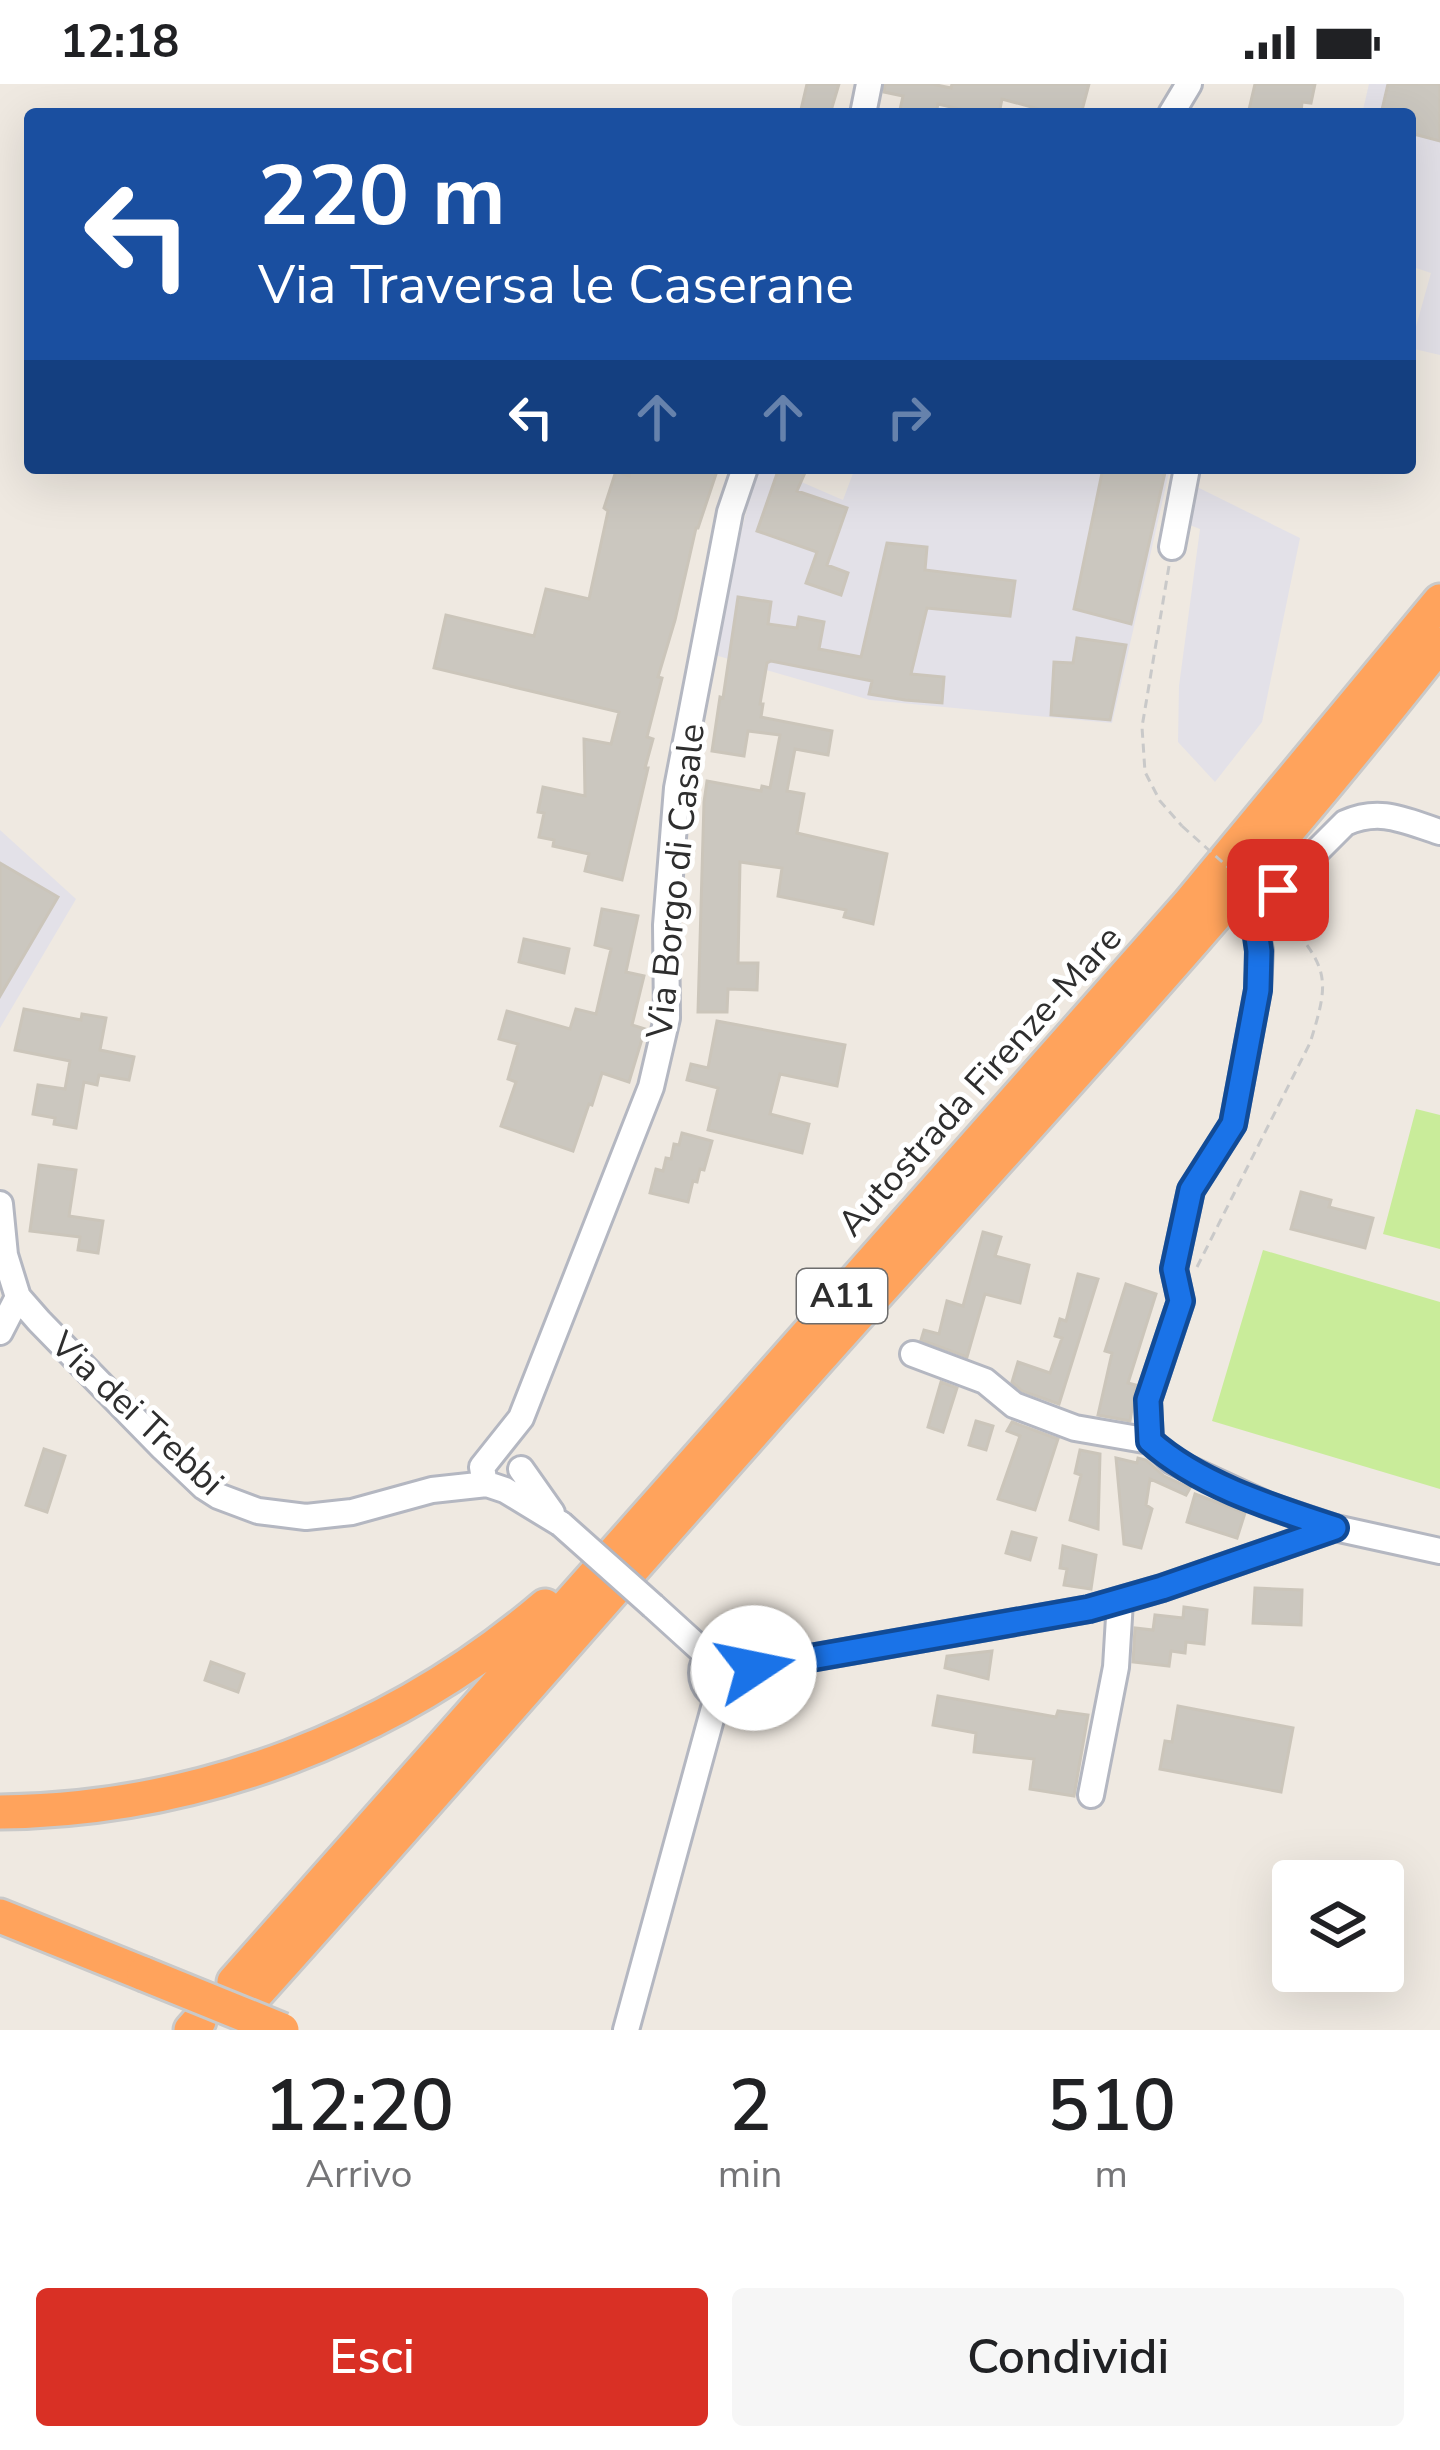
<!DOCTYPE html>
<html lang="it">
<head>
<meta charset="utf-8">
<style>
  :root { --surface:#fff; --page:#f6f6f6; --text:#202124; --muted:#757577; --accent:#d93025 }
  body { margin:0; font-family:"Nunito Sans",sans-serif; background:var(--page); color:var(--text); height:100vh; display:flex; flex-direction:column; font-size:45px; white-space:nowrap }
  * { box-sizing:border-box; margin:0 }
  p { font-size:39px; color:var(--muted) }
  .icon { flex:none; width:66px; height:66px; fill:none; stroke:currentColor; stroke-width:2; stroke-linecap:round; stroke-linejoin:round }
  .map { position:relative; height:1946px; overflow:hidden }
  .sheet { display:flex; flex-direction:column; background:var(--surface); flex:1 }
  .sheet>* { flex:none }
  .banner { position:absolute; left:24px; top:24px; width:1392px; height:366px; border-radius:12px; box-shadow:0 12px 48px #0002; background:#1a4fa0; color:#fff; overflow:hidden }
  .tools { position:absolute; left:1272px; top:1776px; display:grid; gap:24px }
  .tools a { display:grid; place-items:center; width:132px; height:132px; border-radius:12px; background:var(--surface); box-shadow:0 12px 48px #0002; font-size:60px }
  .pin { position:absolute; display:grid; place-items:center; width:102px; height:102px; color:#fff; margin:-51px; border-radius:24px; box-shadow:0 6px 18px #0006 }
  .me { position:absolute; width:132px; margin:-66px; rotate:79deg; stroke-linejoin:round; filter:drop-shadow(0 0 9px #0008) }
  .turn { display:flex; align-items:center; gap:42px; height:252px; padding:0 36px; font-size:54px }
  .turn .icon { width:156px; height:156px; stroke-width:2.5 }
  .turn b { display:block; font-size:84px; line-height:102px }
  .lanes { display:flex; align-items:center; height:114px; padding:0 36px; background:#0003; justify-content:center; gap:60px; direction:ltr }
  .lanes .off { opacity:.35 }
  .eta { display:flex; justify-content:space-evenly; align-items:center; height:204px; text-align:center }
  .eta b { font-size:72px; font-weight:600; line-height:84px }
  .primary-button { display:flex; gap:24px; margin-top:auto; padding:24px 36px }
  .primary-button a { flex:1; height:138px; border-radius:12px; background:var(--accent); color:#fff; font-size:48px; font-weight:600; line-height:138px; text-align:center }
  .primary-button a+a { background:var(--page); color:var(--text) }
  .status { display:flex; justify-content:space-between; align-items:center; height:84px; padding:0 60px; background:var(--surface); direction:ltr }
  .status svg { height:33px; fill:currentColor }
  .map>svg:first-child { display:block }
</style>
</head>
<body>
<div class="status"><b>12:18</b><svg viewBox="0 0 49 12"><path d="M0 12V9h3v3zM5 12V6h3v6zM10 12V3h3v9zM15 12V0h3v12zM26 1h20v11H26zM47 4h2v5h-2z"/></svg></div>
<div class="map">
<svg width="1440" height="1946" viewBox="0 0 1440 1946">
  <rect width="100%" height="100%" fill="#efe9e1"/>
  <path fill="#e3e1e8" d="M1369 0H1440V271L1410 264 1431 189 1410 182V30H1362Z
    M757 384H769L843 416 855 384H1170L1112 639 870 616 715 571 719 539Z
    M1185 397 1300 454 1262 638 1215 698 1178 658 1179 602 1200 445 1177 436Z
    M0 746 76 815 0 944Z"/>
  <path fill="#c9ec9a" d="M1416 1025 1440 1031V1165L1383 1150Z
    M1263 1166 1440 1218V1405L1212 1337Z"/>
  <path fill="#cbc7bf" stroke="#cbc5ba" stroke-width="3" d="M807 0H839L830 30H800Z
    M885 0H932L951 4 952 0H1089L1081 30H1045L1046 27 1002 15 999 30H981L938 20 936 30H899L903 12 884 8Z
    M1255 0H1315L1311 19 1302 18 1301 30H1248Z
    M1388 0H1440V57L1410 49V30H1381Z
    M630 384H718L698 444H696L675 536 658 593 662 594 647 653 653 655 645 684H648L622 796 585 787 589 770 553 762 554 756 539 753 544 729 538 728 543 703 585 712 584 655 611 660 619 628 434 584 446 531 534 552 546 505 589 515 608 427 604 424 616 387 629 392Z
    M779 384H807L797 407 847 424 827 481 848 489 841 511 806 499 817 468 757 447Z
    M1103 384H1166L1131 540 1074 525Z
    M887 459 927 463 925 486 1015 497 1010 532 927 524 911 590 944 593 942 619 905 616 869 610 872 597 771 577 767 579 760 620H763L761 633 832 647 828 671 795 665 787 707 804 710 797 749 887 770 873 840 844 833 846 826 778 812 782 784 740 778 738 879H758L757 906 728 905 727 928H698L704 718 707 697 761 707 762 702 770 704 780 651 748 647 744 672 712 667 720 613 723 614 738 513 771 518 768 540 797 544 799 533 824 538 819 565 861 573Z
    M1077 554 1126 561 1110 636 1051 631 1054 578 1073 579Z
    M0 779 58 813 0 912Z
    M602 825 638 832 626 888 644 892 632 941 645 945 629 998 602 989 592 1021 589 1020 573 1067 501 1042 516 998 508 995 518 960 499 955 507 927 570 945 576 925 596 930 611 865 595 861Z
    M524 855 569 865 564 889 519 878Z
    M24 925 81 936 82 930 106 934 100 966 134 973 129 996 99 991 97 1001 84 998 76 1044 54 1040 55 1034 33 1030 38 1001 65 1005 70 977 15 966Z
    M717 937 845 961 837 1002 780 990 770 1030 809 1040 802 1069 708 1046 718 1004 687 996 691 980 708 984Z
    M682 1049 712 1057 704 1086 700 1085 697 1098 693 1097 688 1118 650 1109 656 1085 663 1087 666 1074 671 1075 674 1060 679 1061Z
    M39 1081 76 1086 69 1132 103 1137 98 1169 78 1166 80 1153 30 1147Z
    M1301 1108 1331 1116 1329 1123 1373 1134 1365 1164 1291 1145Z
    M983 1148 1001 1153 995 1172 1029 1181 1020 1219 985 1210 967 1273 921 1256 924 1246 939 1250 947 1217 963 1222Z
    M1078 1190 1098 1195 1059 1320 1022 1307 1012 1298 1018 1278 1050 1289 1062 1254 1055 1252 1060 1235 1066 1237Z
    M1126 1200 1156 1210 1128 1299 1136 1301 1130 1337 1098 1331 1112 1269 1105 1267Z
    M941 1298 957 1304 943 1348 928 1343Z
    M976 1337 993 1342 986 1366 969 1361Z
    M1012 1338 1058 1355 1035 1426 998 1415 1020 1352 1007 1347Z
    M44 1365 65 1372 47 1428 26 1421Z
    M1080 1366 1100 1370 1098 1445 1070 1436 1081 1391 1075 1389Z
    M1116 1374 1137 1379 1138 1374 1146 1376 1164 1392 1190 1404 1186 1411 1150 1395 1146 1421 1152 1425 1141 1464 1124 1460Z
    M1195 1410 1245 1429 1237 1454 1187 1438Z
    M1012 1448 1036 1454 1030 1476 1006 1469Z
    M1063 1462 1096 1471 1091 1505 1064 1501 1067 1485 1060 1484Z
    M1255 1504 1302 1506 1301 1541 1253 1539Z
    M1184 1523 1207 1526 1204 1560 1186 1558 1185 1569 1171 1567 1169 1582 1133 1578 1135 1544 1153 1546 1155 1531 1183 1534Z
    M992 1567 988 1595 945 1584 947 1572Z
    M211 1578 244 1590 238 1608 205 1596Z
    M938 1612 1056 1633 1058 1627 1088 1631 1074 1712 1030 1705 1034 1675 974 1668 976 1649 933 1641Z
    M1178 1622 1293 1644 1281 1708 1160 1685 1165 1657 1172 1658Z"/>
  <g fill="none" stroke-linecap="round" stroke-linejoin="round">
    <g stroke="#b4b7c1" stroke-width="30">
      <path id="minor" d="M863 30 869 0
        M1171 30 1189 0
        M1172 463 1187 384
        M0 1120 5 1171 18 1213 39 1237 163 1364 204 1403 218 1412 258 1427 306 1433 352 1428 432 1406 487 1400
        M0 1248 18 1213
        M913 1270 985 1297 1014 1321 1075 1344 1150 1357
        M521 1385 552 1429
        M561 1440 505 1406 487 1400 484 1395 482 1383 521 1334 651 1003 667 934 666 841 677 704 730 428 745 384
        M1335 1444 1269 1422 1172 1377 1150 1357 1148 1316 1181 1217 1174 1185 1191 1106 1233 1040 1258 906 1260 867 1255 839 1278 806 1345 739C1381 723 1405 737 1440 748
        M653 1522 708 1572
        M702 1589a26 26 0 1 1 52 0a26 26 0 1 1-52 0Z
        M754 1584 1089 1525 1162 1504 1335 1444 1440 1467
        M1091 1711 1116 1583 1120 1517
        M626 1946 717 1613"/>
    </g>
    <g stroke="#c9c9c9" stroke-width="39">
      <path id="highway" d="M0 1728C199 1726 394 1651 545 1522
        M0 1832 144 1890
        M234 1898 1188 821 1440 517
        M255 1911C470 1672 679 1429 894 1191 1080 985 1269 779 1440 560
        M191 1946 199 1937"/>
    </g>
    <path stroke="#c9c9c9" stroke-width="3" stroke-dasharray="9 6" stroke-linecap="butt" d="M1169 482 1142 643 1145 688 1160 717 1182 742
      M1197 1183 1310 959C1330 896 1329 885 1286 835"/>
    <use href="#minor" stroke="#fff" stroke-width="24"/>
    <use href="#highway" stroke="#ffa35c" stroke-width="33"/>
    <g stroke="#b4b7c1" stroke-width="30" stroke-linecap="butt">
      <path id="minor-bridge" d="M561 1440 653 1522"/>
    </g>
    <g stroke="#c9c9c9" stroke-width="39" stroke-linecap="butt">
      <path id="highway-bridge" d="M144 1890 282 1946"/>
    </g>
    <path stroke="#c9c9c9" stroke-width="3" stroke-dasharray="9 6" stroke-linecap="butt" d="M1182 742 1286 835"/>
    <use href="#minor-bridge" stroke="#fff" stroke-width="24"/>
    <use href="#highway-bridge" stroke="#ffa35c" stroke-width="33"/>
  </g>
  <g fill="none" stroke-linecap="round" stroke-linejoin="round">
    <g stroke="#114b97" stroke-width="30">
      <path id="route" d="M754 1584 1089 1525 1162 1504 1335 1444C1274 1424 1199 1401 1150 1357L1148 1316 1181 1217 1174 1185 1191 1106 1233 1040 1258 906 1259 867 1255 839 1278 806"/>
    </g>
    <use href="#route" stroke="#1a73e8" stroke-width="21"/>
  </g>
  <g text-anchor="middle" dominant-baseline="central" stroke-width="10" stroke-linejoin="round" paint-order="stroke">
    <rect fill="#fff" stroke="#6d6d6d" stroke-width="3" x="797" y="1185" width="90" height="54" rx="9"/>
    <g font-size="33" font-weight="bold" fill="#2e2e2e">
      <text x="842" y="1212">A11</text>
    </g>
    <g font-size="36" fill="#2e2e2e" stroke="#fff">
      <text transform="translate(676 797) rotate(-84)">Via Borgo di Casale</text>
      <text transform="translate(980 997) rotate(-48)">Autostrada Firenze-Mare</text>
      <text transform="translate(137 1330) rotate(43)">Via dei Trebbi</text>
    </g>
  </g>
</svg>
<div class="tools">
<a><svg class="icon" aria-label="layers" viewBox="0 0 24 24"><path d="M12 4l9 5-9 5-9-5zM3 14l9 5 9-5"/></svg></a>
</div>
<div class="pin" style="left:1278px;top:806px;background:#d93025"><svg class="icon" aria-label="arrive" viewBox="0 0 24 24"><path d="M6 21V4h12l-3 4 3 4H6"/></svg></div>
<svg class="me" style="left:754px;top:1584px" viewBox="-20 -20 40 40"><circle r="19" fill="#fff"/><path d="M0-13L10 11 0 6-10 11z" fill="#1a73e8"/></svg>
<div class="banner">
<div class="turn"><svg class="icon" aria-label="left" viewBox="0 0 24 24"><path d="M17 20v-9H6M10 6l-5 5 5 5"/></svg><div><b>220 m</b>Via Traversa le Caserane</div></div>
<div class="lanes"><svg class="icon" aria-label="left" viewBox="0 0 24 24"><path d="M17 20v-9H6M10 6l-5 5 5 5"/></svg><svg class="icon off" aria-label="ahead" viewBox="0 0 24 24"><path d="M12 20V5M6 11l6-6 6 6"/></svg><svg class="icon off" aria-label="ahead" viewBox="0 0 24 24"><path d="M12 20V5M6 11l6-6 6 6"/></svg><svg class="icon off" aria-label="right" viewBox="0 0 24 24"><path d="M7 20v-9h11M14 6l5 5-5 5"/></svg></div>
</div>
</div>
<section class="sheet">
<div class="eta">
<div><b>12:20</b><p>Arrivo</p></div>
<div><b>2</b><p>min</p></div>
<div><b>510</b><p>m</p></div>
</div>
<div class="primary-button"><a>Esci</a><a>Condividi</a></div>
</section>
</body>
</html>
